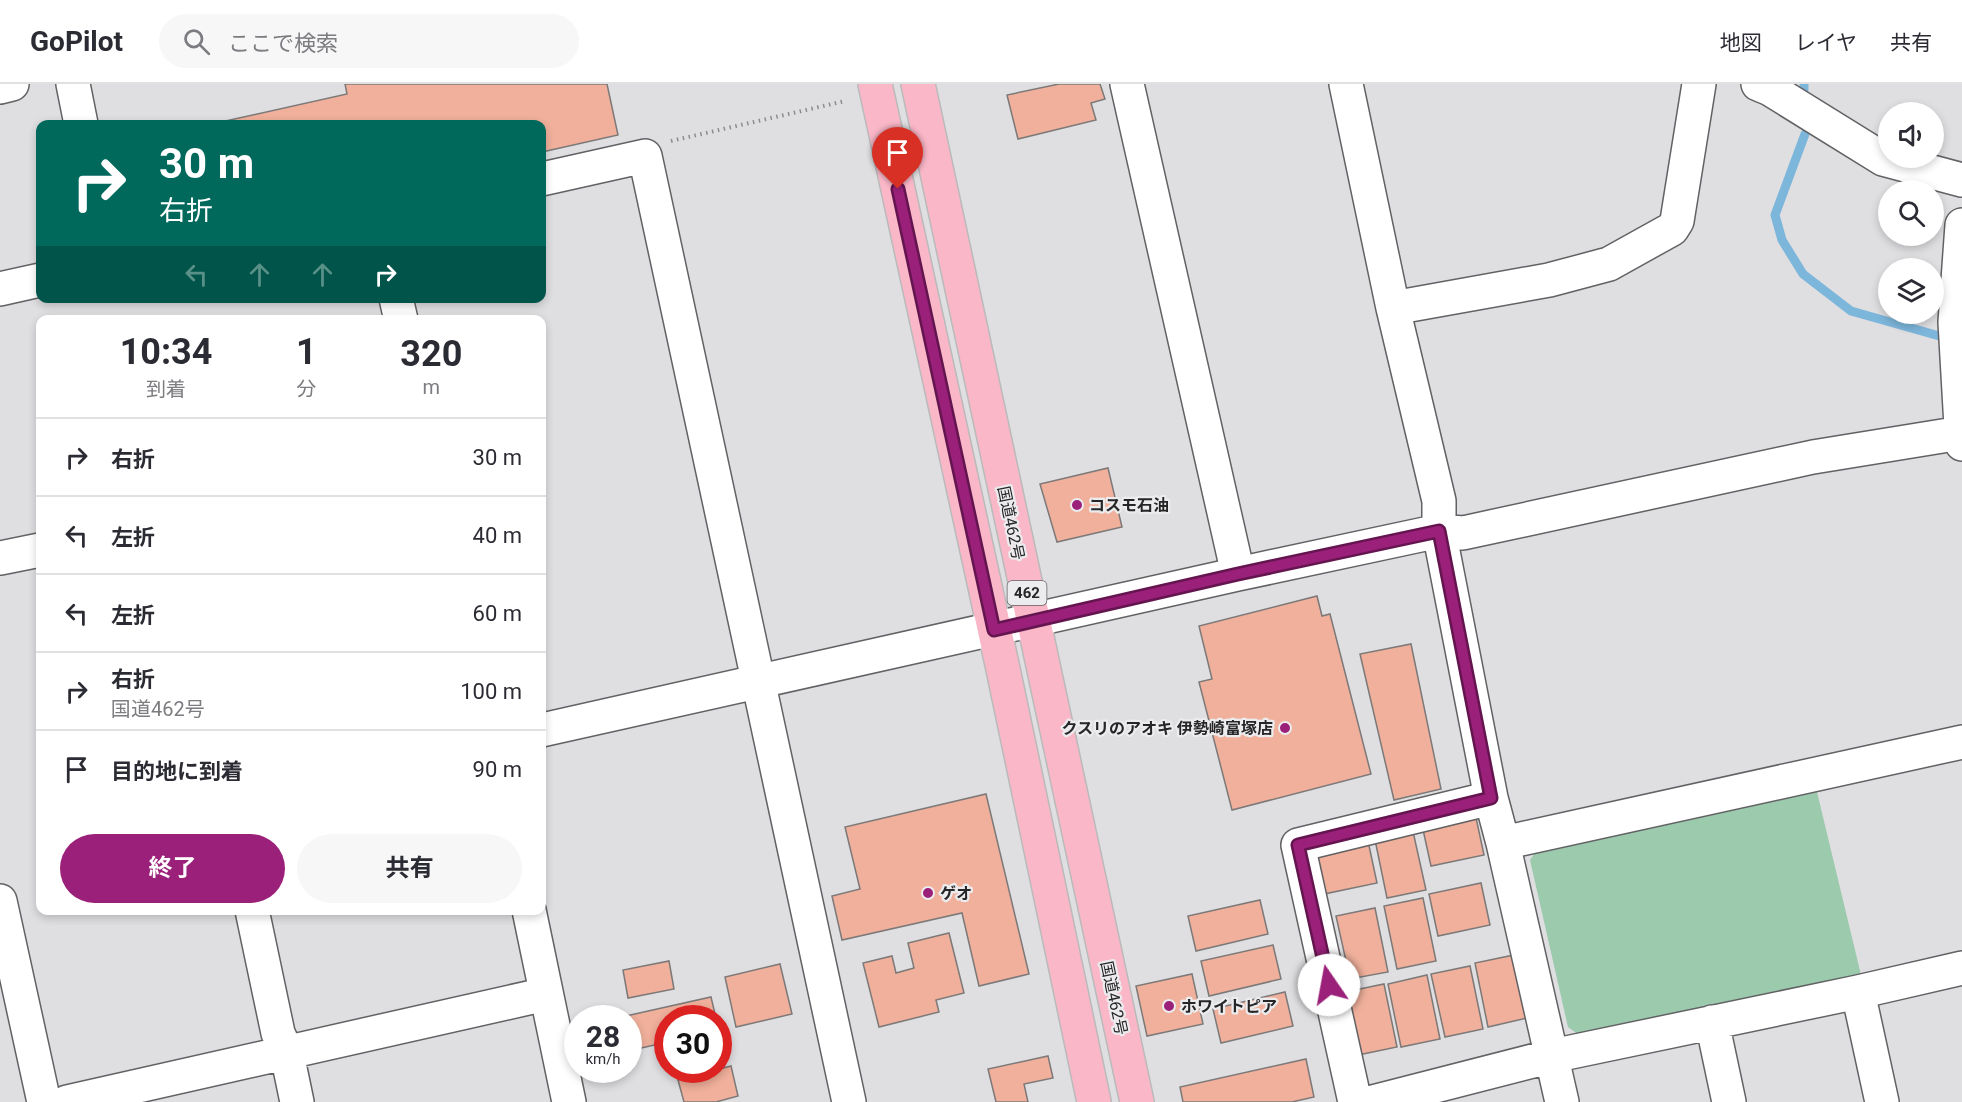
<!DOCTYPE html>
<html lang="ja">
<head>
<meta charset="utf-8">
<style>
  :root { --surface:#fff; --page:#f7f7f7; --text:#2b2b33; --muted:#7c7c81; --line:#e1e1e2; --accent:#9a2079 }
  body { margin:0; font-family:Roboto,"Noto Sans JP",sans-serif; background:var(--page); color:var(--text); height:100vh; display:flex; flex-direction:column; font-size:22px; white-space:nowrap }
  * { box-sizing:border-box; margin:0 }
  p { font-size:20px; color:var(--muted) }
  .icon { flex:none; width:33px; height:33px; fill:none; stroke:currentColor; stroke-width:2; stroke-linecap:round; stroke-linejoin:round }
  .map { position:relative; flex:1; overflow:hidden }
  .side { position:absolute; left:36px; top:231px; width:510px; height:600px; display:flex; flex-direction:column; background:var(--surface); border-radius:12px; box-shadow:0 3px 9px #0003 }
  .side>* { flex:none }
  .banner { position:absolute; left:36px; top:36px; width:510px; height:183px; border-radius:12px; box-shadow:0 3px 9px #0003; background:#00695c; color:#fff; overflow:hidden }
  .fabs { position:absolute; left:1878px; top:18px; display:grid; gap:12px }
  .fabs a { display:grid; place-items:center; width:66px; height:66px; border-radius:50%; background:var(--surface); box-shadow:0 3px 9px #0003; font-size:30px }
  .speed { position:absolute; left:564px; top:921px; display:flex; gap:12px; font-size:30px; font-weight:700; text-align:center }
  .speed>* { display:grid; place-content:center; width:78px; height:78px; border-radius:50%; background:var(--surface); box-shadow:0 3px 9px #0003; line-height:1 }
  .speed small { font-size:15px; font-weight:400 }
  .speed .limit { border:9px solid #d22; background:#fff; color:#111 }
  .pin { position:absolute; display:grid; place-items:center; width:51px; height:51px; color:#fff; margin:-62px -26px; border-radius:50% 50% 50% 0; rotate:-45deg; box-shadow:0 0 6px #0007 }
  .pin .icon { rotate:45deg }
  .me { position:absolute; width:66px; margin:-33px; rotate:348deg; stroke-linejoin:round; filter:drop-shadow(0 0 4px #0008) }
  .turn { display:flex; align-items:center; gap:21px; height:126px; padding:0 24px; font-size:27px }
  .turn .icon { width:78px; height:78px; stroke-width:2.5 }
  .turn b { display:block; font-size:42px; line-height:51px }
  .lanes { display:flex; align-items:center; height:57px; padding:0 24px; background:#0003; justify-content:center; gap:30px; direction:ltr }
  .lanes .off { opacity:.35 }
  .eta { display:flex; justify-content:space-evenly; align-items:center; height:102px; text-align:center }
  .eta b { font-size:36px; font-weight:700; line-height:42px }
  .action { display:flex; gap:12px; margin-top:auto; padding:12px 24px }
  .action a { flex:1; height:69px; border-radius:36px; background:var(--accent); color:#fff; font-size:24px; font-weight:700; line-height:69px; text-align:center }
  .action a+a { background:var(--page); color:var(--text) }
  ul { padding:0; list-style:none }
  li { display:flex; align-items:center; gap:18px; height:78px; padding:0 24px; border-top:2px solid var(--line) }
  li div { flex:1 }
  li b { display:block; font-size:22px }
  li em { font-style:normal }
  header { display:flex; align-items:center; gap:36px; box-sizing:border-box; height:84px; padding:0 30px; background:var(--surface); border-bottom:2px solid var(--line) }
  header strong { font-size:28px }
  nav { display:flex; gap:33px; margin-inline-start:auto; font-size:21px }
  .search { width:420px; height:54px; background:var(--page); display:flex; align-items:center; gap:15px; box-sizing:border-box; padding:0 21px; border-radius:33px; color:var(--muted); font-size:22px }
  .map>svg:first-child { display:block }
</style>
</head>
<body>
<header>
<strong>GoPilot</strong>
<div class="search"><svg class="icon" aria-label="search" viewBox="0 0 24 24"><circle cx="10" cy="10" r="6"/><path d="M15 15l6 6"/></svg>ここで検索</div>
<nav><a>地図</a><a>レイヤ</a><a>共有</a></nav>
</header>
<div class="map">
<svg width="1962" height="1018" viewBox="0 0 1962 1018">
  <rect width="100%" height="100%" fill="#dfdee1"/>
  <path fill="#9bcaad" d="M1817 708 1861 891 1579 951 1568 943 1530 776 1535 769Z"/>
  <g fill="none" stroke-linecap="round" stroke-linejoin="round">
    <path stroke="#7db6db" stroke-width="9" d="M1804 0V6
      M1805 50 1775 131 1782 156 1803 190 1851 227 1950 255"/>
  </g>
  <path fill="#f0b09b" stroke="#7c7978" stroke-width="1.5" d="M345 0H607L618 51 542 68V40H212L347 10Z
    M1059 0H1100L1105 15 1091 19 1096 36 1018 55 1007 11Z
    M1108 384 1122 443 1057 458 1040 400Z
    M1317 512 1322 532 1330 530 1371 690 1232 726 1199 598 1212 595 1199 542Z
    M1411 560 1441 705 1394 716 1360 570Z
    M986 710 1029 890 979 902 962 829 842 856 832 812 860 805 845 743Z
    M1475 729 1484 771 1431 782 1422 741Z
    M1412 743 1426 806 1387 814 1374 751Z
    M1368 757 1377 799 1324 810 1315 768Z
    M1481 799 1490 841 1438 852 1429 810Z
    M1423 814 1436 877 1397 885 1384 822Z
    M1260 816 1268 850 1196 867 1188 832Z
    M1375 824 1388 888 1350 895 1336 832Z
    M949 849 964 909 936 916 939 928 879 943 863 879 892 872 896 889 914 884 908 859Z
    M1273 861 1281 895 1209 912 1201 877Z
    M1514 871 1527 934 1488 943 1475 879Z
    M669 877 674 905 628 914 623 886Z
    M780 880 792 930 736 943 725 893Z
    M1470 882 1483 945 1445 953 1431 890Z
    M1192 890 1203 940 1147 952 1136 902Z
    M1427 891 1440 955 1401 963 1388 900Z
    M1384 900 1397 963 1358 971 1345 908Z
    M1285 908 1293 942 1221 959 1213 925Z
    M711 913 716 934H668V958L628 967V934H617Z
    M1048 972 1053 994 1024 1000 1028 1018H996L988 985Z
    M1306 975 1314 1013 1292 1018H1183L1180 1003Z
    M731 982 738 1012 716 1018H684L678 996Z"/>
  <g fill="none" stroke-linecap="round" stroke-linejoin="round">
    <g stroke="#626164" stroke-width="36">
      <path id="minor" d="M73 0 81 40
        M1127 0 1238 490
        M1346 0 1393 224 1439 417V447L1491 714 1503 759 1562 1018
        M1758 0 1770 5 1883 75 1962 96
        M0 3 12 0
        M542 95 645 72 849 1018
        M1962 141 1955 238 1962 360
        M0 205 40 196
        M396 214 401 236
        M1393 224 1549 196 1609 180 1672 145 1677 137 1699 0
        M0 474 40 466
        M542 646 1238 490 1439 447 1463 449 1813 373 1961 349
        M1503 759 1962 658
        M0 817 44 1018
        M252 826 278 949 287 970 297 1018
        M529 826 569 1018
        M1858 908 1882 1018
        M1712 938 1729 1018
        M67 1018 546 910
        M1355 1018 1298 761 1491 714
        M1373 1018 1552 972 1858 908 1962 884"/>
    </g>
    <g stroke="#bababa" stroke-width="36">
      <path id="highway" d="M875 0 1003 585 1094 1018
        M918 0 1137 1018"/>
    </g>
    <path stroke="#8d8c8e" stroke-width="4" stroke-dasharray="1.5 4.5" stroke-linecap="butt" d="M671 57 845 17"/>
    <use href="#minor" stroke="#fff" stroke-width="33"/>
    <use href="#highway" stroke="#fab7c8" stroke-width="33"/>
  </g>
  <g fill="none" stroke-linecap="round" stroke-linejoin="round">
    <g stroke="#64154f" stroke-width="15">
      <path id="route" d="M898 105 994 546 1238 490 1439 447 1491 714 1298 761 1329 901"/>
    </g>
    <use href="#route" stroke="#9a2079" stroke-width="10"/>
  </g>
  <g fill="#9a2079" stroke="#ecebee" stroke-width="2">
    <circle cx="1077" cy="421" r="6"/>
    <circle cx="1285" cy="644" r="6"/>
    <circle cx="928" cy="809" r="6"/>
    <circle cx="1169" cy="922" r="6"/>
  </g>
  <g text-anchor="middle" dominant-baseline="central" stroke-width="4.5" stroke-linejoin="round" paint-order="stroke">
    <rect fill="#ecebee" stroke="#616163" stroke-width="1.5" x="1007.5" y="497" width="39" height="24" rx="4.5"/>
    <g font-size="15" font-weight="bold" fill="#262627">
      <text x="1027" y="509">462</text>
    </g>
    <g font-size="16" font-weight="bold" fill="#262627" stroke="#ecebee" text-anchor="start">
      <text x="1089" y="421">コスモ石油</text>
      <text x="1273" y="644" text-anchor="end">クスリのアオキ 伊勢崎富塚店</text>
      <text x="940" y="809">ゲオ</text>
      <text x="1181" y="922">ホワイトピア</text>
    </g>
    <g font-size="16" fill="#262627" stroke="#ecebee">
      <text transform="translate(1011 439) rotate(78)">国道462号</text>
      <text transform="translate(1114 914) rotate(78)">国道462号</text>
    </g>
  </g>
</svg>
<div class="fabs">
<a><svg class="icon" aria-label="sound" viewBox="0 0 24 24"><path d="M4 9h4l5-4v14l-5-4H4zM17 9q2 3 0 6"/></svg></a>
<a><svg class="icon" aria-label="search" viewBox="0 0 24 24"><circle cx="10" cy="10" r="6"/><path d="M15 15l6 6"/></svg></a>
<a><svg class="icon" aria-label="layers" viewBox="0 0 24 24"><path d="M12 4l9 5-9 5-9-5zM3 14l9 5 9-5"/></svg></a>
</div>
<div class="speed"><div>28<small>km/h</small></div><div class="limit">30</div></div>
<div class="pin" style="left:898px;top:105px;background:#d93025"><svg class="icon" aria-label="arrive" viewBox="0 0 24 24"><path d="M6 21V4h12l-3 4 3 4H6"/></svg></div>
<svg class="me" style="left:1329px;top:901px" viewBox="-20 -20 40 40"><circle r="19" fill="#fff"/><path d="M0-13L10 11 0 6-10 11z" fill="#9a2079"/></svg>
<div class="banner">
<div class="turn"><svg class="icon" aria-label="right" viewBox="0 0 24 24"><path d="M7 20v-9h11M14 6l5 5-5 5"/></svg><div><b>30 m</b>右折</div></div>
<div class="lanes"><svg class="icon off" aria-label="left" viewBox="0 0 24 24"><path d="M17 20v-9H6M10 6l-5 5 5 5"/></svg><svg class="icon off" aria-label="ahead" viewBox="0 0 24 24"><path d="M12 20V5M6 11l6-6 6 6"/></svg><svg class="icon off" aria-label="ahead" viewBox="0 0 24 24"><path d="M12 20V5M6 11l6-6 6 6"/></svg><svg class="icon" aria-label="right" viewBox="0 0 24 24"><path d="M7 20v-9h11M14 6l5 5-5 5"/></svg></div>
</div>
<section class="side">
<div class="eta">
<div><b>10:34</b><p>到着</p></div>
<div><b>1</b><p>分</p></div>
<div><b>320</b><p>m</p></div>
</div>
<ul>
<li><svg class="icon" aria-label="right" viewBox="0 0 24 24"><path d="M7 20v-9h11M14 6l5 5-5 5"/></svg><div><b>右折</b></div><em>30 m</em></li>
<li><svg class="icon" aria-label="left" viewBox="0 0 24 24"><path d="M17 20v-9H6M10 6l-5 5 5 5"/></svg><div><b>左折</b></div><em>40 m</em></li>
<li><svg class="icon" aria-label="left" viewBox="0 0 24 24"><path d="M17 20v-9H6M10 6l-5 5 5 5"/></svg><div><b>左折</b></div><em>60 m</em></li>
<li><svg class="icon" aria-label="right" viewBox="0 0 24 24"><path d="M7 20v-9h11M14 6l5 5-5 5"/></svg><div><b>右折</b><p>国道462号</p></div><em>100 m</em></li>
<li><svg class="icon" aria-label="arrive" viewBox="0 0 24 24"><path d="M6 21V4h12l-3 4 3 4H6"/></svg><div><b>目的地に到着</b></div><em>90 m</em></li>
</ul>
<div class="action"><a>終了</a><a>共有</a></div>
</section>
</div>
</body>
</html>
